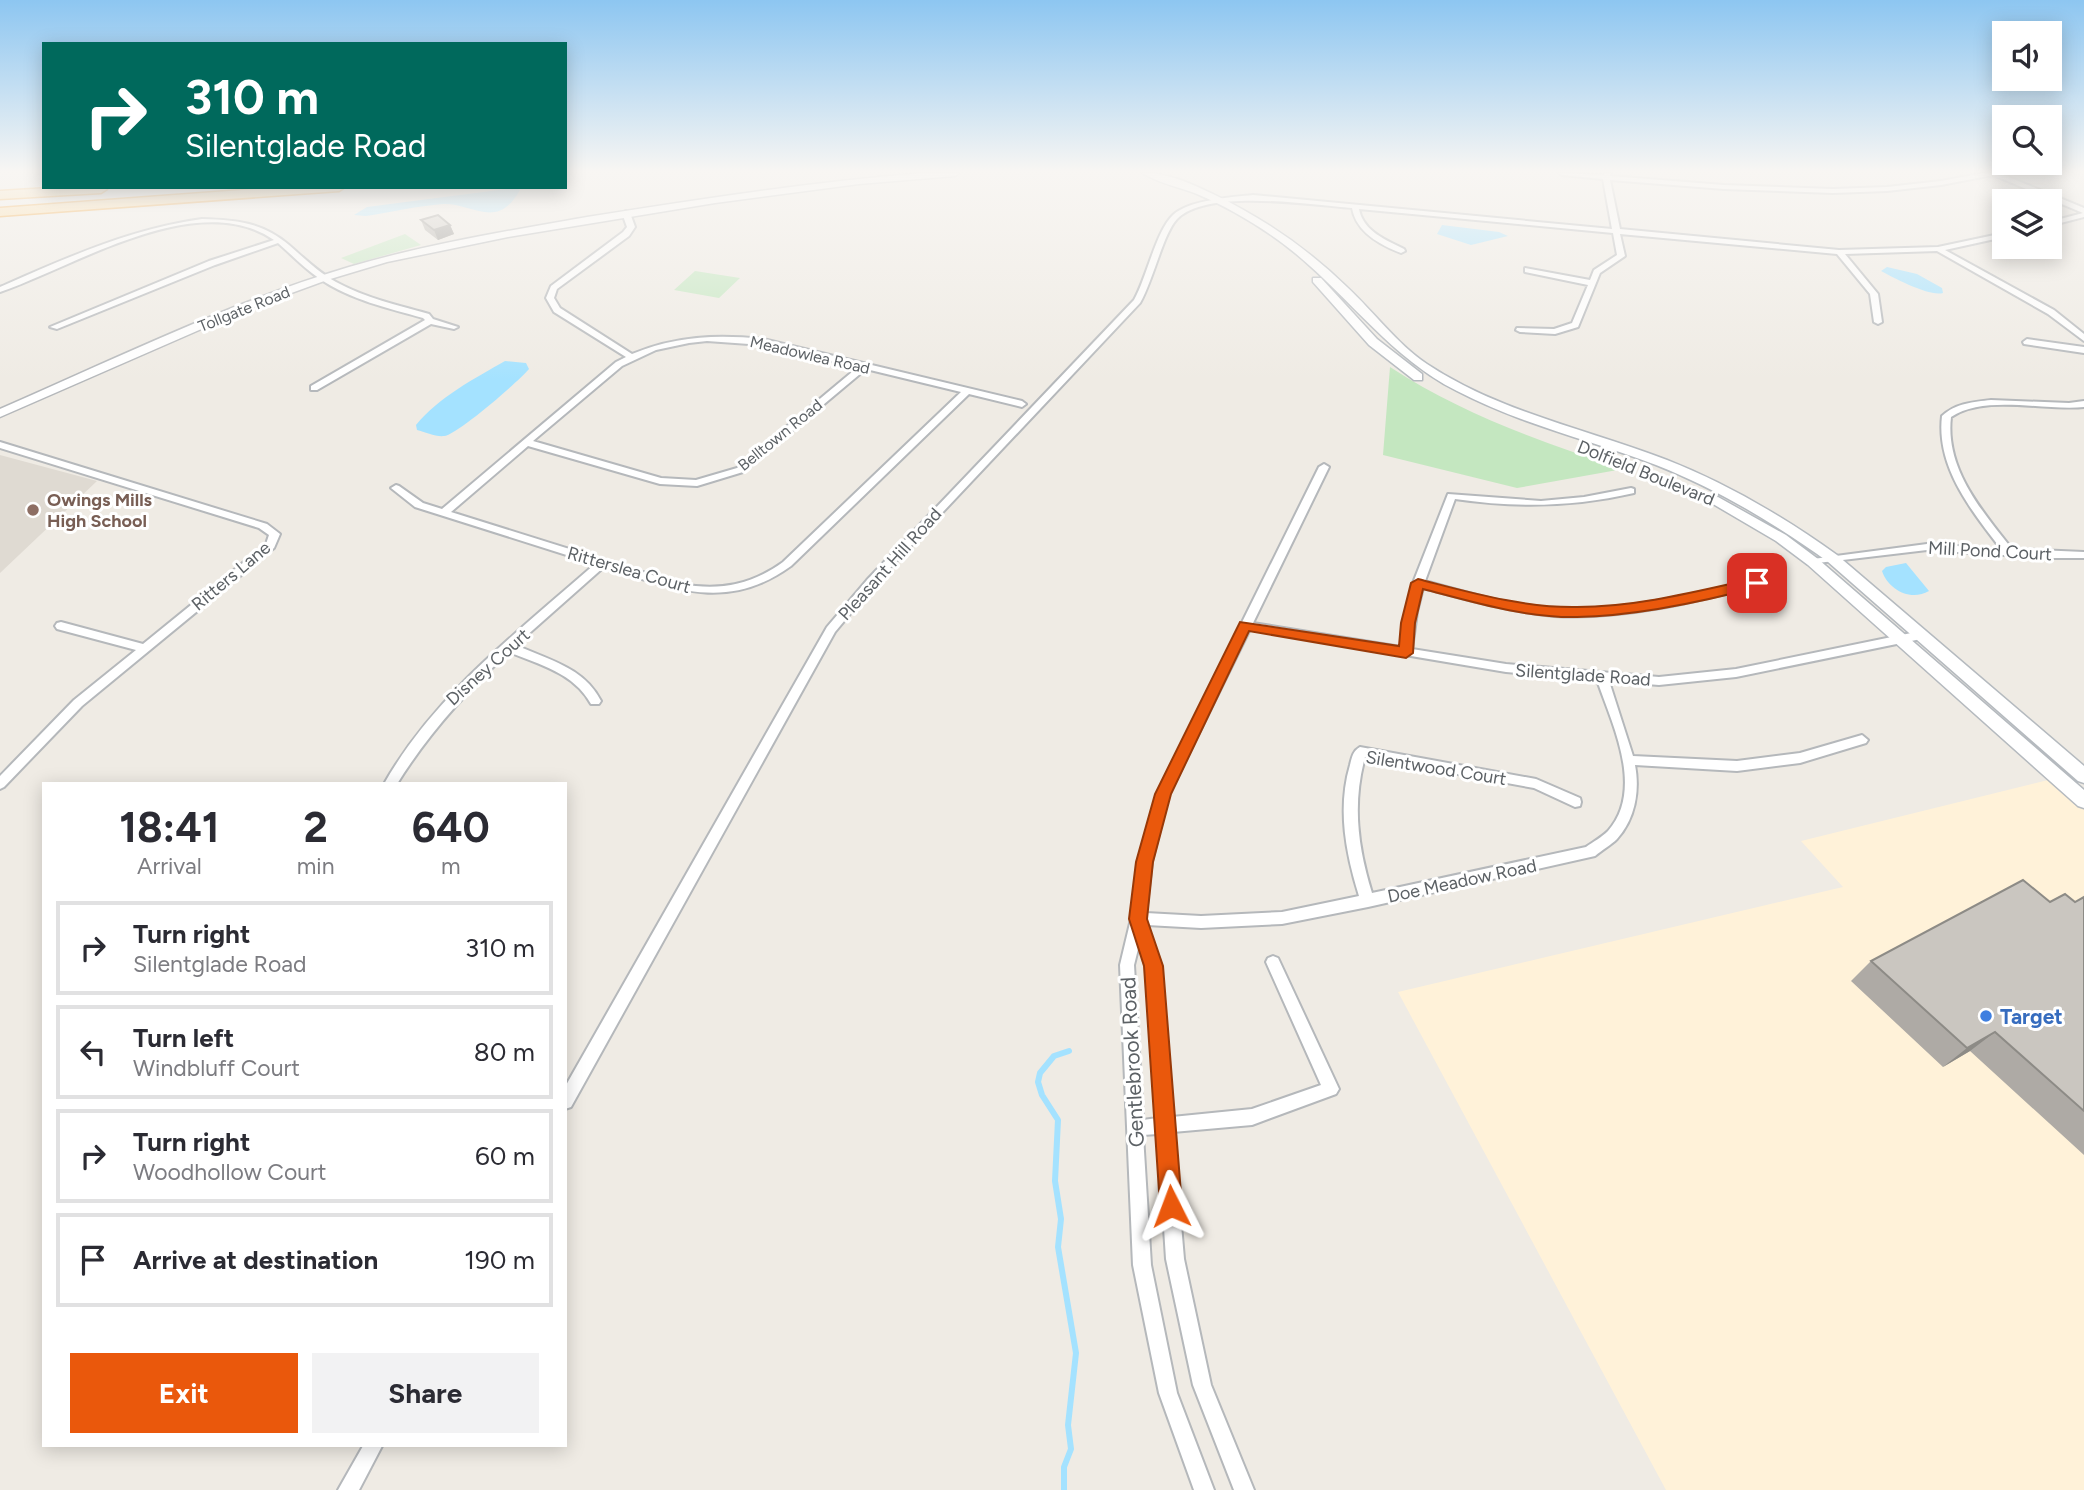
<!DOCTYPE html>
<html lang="en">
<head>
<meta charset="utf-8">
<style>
  :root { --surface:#fff; --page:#f2f2f3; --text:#2b2b33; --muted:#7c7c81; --line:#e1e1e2; --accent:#ea580c }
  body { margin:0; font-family:Figtree,sans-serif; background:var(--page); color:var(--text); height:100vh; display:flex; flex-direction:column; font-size:26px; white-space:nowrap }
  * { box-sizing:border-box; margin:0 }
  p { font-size:23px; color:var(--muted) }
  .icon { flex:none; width:38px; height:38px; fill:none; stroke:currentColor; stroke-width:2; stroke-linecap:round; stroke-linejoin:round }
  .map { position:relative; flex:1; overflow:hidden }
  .panel { position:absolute; left:42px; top:782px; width:525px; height:665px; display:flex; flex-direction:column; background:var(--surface); border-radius:0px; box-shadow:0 4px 18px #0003 }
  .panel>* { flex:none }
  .guide { position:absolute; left:42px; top:42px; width:525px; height:147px; border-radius:0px; box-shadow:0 4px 18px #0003; background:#00695c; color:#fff; overflow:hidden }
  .controls { position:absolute; left:1992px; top:21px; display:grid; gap:14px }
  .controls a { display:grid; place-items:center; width:70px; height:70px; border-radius:0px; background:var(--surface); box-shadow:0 4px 18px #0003; font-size:35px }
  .pin { position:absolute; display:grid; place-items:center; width:60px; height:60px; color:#fff; margin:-30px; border-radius:14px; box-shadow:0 4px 10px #0006 }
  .me { position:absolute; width:77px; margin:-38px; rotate:357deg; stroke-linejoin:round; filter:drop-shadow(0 0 5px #0008) }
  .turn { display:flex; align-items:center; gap:24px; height:147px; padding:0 28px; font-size:32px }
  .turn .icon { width:91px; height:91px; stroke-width:2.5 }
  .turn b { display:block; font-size:49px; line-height:60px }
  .eta { display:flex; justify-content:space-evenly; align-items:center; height:119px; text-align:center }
  .eta b { font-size:42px; font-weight:700; line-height:49px }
  .primary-button { display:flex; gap:14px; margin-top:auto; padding:14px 28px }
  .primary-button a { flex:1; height:80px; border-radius:0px; background:var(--accent); color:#fff; font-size:28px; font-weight:700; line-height:80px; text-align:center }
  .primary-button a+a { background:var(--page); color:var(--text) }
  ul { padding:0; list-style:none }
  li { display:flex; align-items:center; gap:21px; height:94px; margin:0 14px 10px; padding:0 14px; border:4px solid var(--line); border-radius:0px }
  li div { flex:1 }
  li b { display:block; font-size:26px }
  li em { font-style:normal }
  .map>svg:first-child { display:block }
</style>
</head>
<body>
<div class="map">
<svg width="2084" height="1490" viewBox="0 0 2084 1490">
  <rect width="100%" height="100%" fill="#efebe4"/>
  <path fill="#fff2d9" d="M2052 779 2084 808V1490H1666L1398 992 1843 887 1801 841Z"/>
  <path fill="#dfdad2" d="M0 455 97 481 0 573Z"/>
  <path fill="#c4e7c0" d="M405 234 421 245 354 264 341 258Z
    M695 271 740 278 719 298 674 290Z
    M1390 367C1462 414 1541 442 1623 469L1517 488 1383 455Z"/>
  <path fill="#a4e2ff" d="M514 188 520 190C497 231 473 203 443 204 417 206 392 212 366 216L354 215 367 207Z
    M1442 225 1499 232 1508 236 1471 245 1437 234Z
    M1887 267 1917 274 1942 288 1943 293C1930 297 1894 278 1881 271Z
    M505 361 526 363 529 369C519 381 457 435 444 436 436 437 425 432 417 430L416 425C438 398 475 378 505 361Z
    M1906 563 1929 591C1910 602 1888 589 1882 571L1886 567Z"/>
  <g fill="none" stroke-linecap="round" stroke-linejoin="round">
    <path stroke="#a4e2ff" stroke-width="6" d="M1064 1490V1467L1071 1449 1068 1425 1076 1353 1058 1247 1061 1219 1055 1181 1058 1120 1042 1095 1038 1082 1040 1073 1054 1056 1069 1051"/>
    <g stroke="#b5b8bb" stroke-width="4">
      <path id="minor" d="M1559 173 1604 175 1605 173H1611L1610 176 1724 185 1833 189 1887 187 1941 181 1984 173H1999L2084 208V217L2049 226V222L2083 213 1993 175 1941 185 1887 191 1833 193 1724 189 1610 180 1620 229 1839 250 1938 247 2004 233V237L1945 250 2054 310 2084 334V341L2048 314 1937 251 1845 254 1878 294 1882 322 1878 324 1874 322 1870 294 1837 254 1620 234 1625 256 1600 273 1578 327 1555 334 1520 332 1516 330 1517 328 1554 329 1572 323 1588 285 1525 272V268L1590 280 1594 270 1617 255 1613 233 1359 209C1363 231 1386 240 1404 249L1405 251 1401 253C1380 245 1356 232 1352 208 1312 205 1207 188 1177 219 1163 234 1153 281 1140 303L875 584 835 632 571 1107 565 1109V1087L827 627 867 580 1134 300C1147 277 1156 231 1173 215 1189 200 1232 197 1253 195L1612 229 1603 179 1562 175Z
        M626 211 630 213 635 227 629 236 557 289 554 298 560 308 632 354C675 336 717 334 763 339L1022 401 1026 404 1022 407 969 394 791 566C726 613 672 588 604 567L516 645C548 660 584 667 601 701L599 704H591C574 673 540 665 509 652 466 692 428 734 397 784H384C435 694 519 631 595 564L415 507 391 488 396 485 399 486 423 503 442 509 616 362 626 357 554 312 546 298 551 286 623 232 627 227 622 213ZM707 341 763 345 858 367 737 468 696 480 661 478 533 441 622 366 656 350 689 343ZM866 369 961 392 783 562C751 585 720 591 681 584L451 512 528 446 660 484 697 486 743 472Z
        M202 219C236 220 262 222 289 245 304 258 318 272 336 282 365 298 398 305 429 314L433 319 458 327 454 329 431 324 317 390H311V386L425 320 423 318C388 308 351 300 320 279 305 269 292 255 278 243L215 265 57 329 50 327 209 261 274 240C197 187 74 267 0 292V287C66 258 130 229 202 219Z
        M2027 339 2084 347V353L2024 344 2023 342Z
        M1991 400 2069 403 2084 401V407C2044 411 1985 394 1951 417 1945 469 1982 511 2012 549L2084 552V558H2048L1927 550 1809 564 1808 562 1809 560 1813 559 1927 544 2001 549C1971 510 1936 467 1942 416 1956 403 1973 402 1991 400Z
        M0 442 267 524 280 534 274 548 82 706 4 787 0 789V776L74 700 136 650 57 629 55 626 57 623 61 622 143 644 266 544 269 535 259 528 0 448Z
        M1324 464 1329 467 1253 623 1401 647 1413 583 1448 494 1541 501 1584 497 1631 488 1634 489V493C1574 507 1516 508 1455 499L1425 581C1468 593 1512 606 1556 608 1624 612 1691 594 1757 580L1762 583 1761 585C1695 602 1623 620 1554 616 1510 612 1466 599 1423 588L1417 612 1412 649 1506 664 1659 677 1736 669 1921 631 1927 635 1921 639 1736 677 1659 685 1609 681 1633 756 1737 761 1800 753 1862 735 1868 740 1866 743 1800 763 1737 771 1635 765C1640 791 1635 819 1617 839 1611 845 1602 850 1595 856L1368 907 1282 924 1201 928 1147 925 1160 966 1172 1117 1252 1109 1321 1085 1266 962 1268 958 1273 956 1278 958 1339 1089 1336 1094 1252 1125 1173 1132 1184 1259 1211 1385 1254 1490H1234L1193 1385 1166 1259 1158 1134 1143 1135 1151 1265 1177 1393 1214 1490H1194L1159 1393 1133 1265 1120 965 1131 919 1138 861 1157 794 1319 467ZM1250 629 1506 672 1597 680C1612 724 1645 789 1608 831 1602 837 1593 842 1586 847L1372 893C1358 848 1352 804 1365 757L1534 788 1575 807 1580 806 1581 802 1580 798 1536 779 1360 747C1353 751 1352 757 1350 765 1337 809 1346 854 1359 896L1282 912 1201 916 1146 913 1152 861 1169 794ZM1139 945 1146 966 1157 1118 1143 1120 1134 965Z
        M363 1446H382L359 1490H338Z"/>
    </g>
    <g stroke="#b5b8bb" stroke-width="3">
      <path id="tertiary" d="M924 173H959L955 176 859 184 715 203 508 237 387 262 327 280 245 310 0 417V409C115 359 228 303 349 267 427 244 507 231 587 217 699 199 811 182 924 173Z"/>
    </g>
    <g stroke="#b5babf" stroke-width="3">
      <path id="secondary" d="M1143 173C1167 172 1192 184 1213 194 1263 218 1308 249 1347 287 1374 312 1396 343 1427 364 1499 412 1587 429 1667 460 1728 484 1784 517 1837 555L2084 766V783L2078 781 1827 561C1774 523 1717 489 1656 465 1590 440 1520 424 1457 391 1383 354 1339 281 1271 235 1248 219 1223 205 1197 194 1180 187 1157 183 1143 173Z
        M1313 278H1321L1377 339 1422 374V380H1414L1369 345 1313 282Z
        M1718 497 1786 535 1818 559 2084 790V808L2078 806 1808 565 1776 541 1713 504V498Z"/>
    </g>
    <g stroke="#f38c00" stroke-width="3">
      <path id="motorway" d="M65 187 107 189 101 193 0 199V191Z
        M283 187H345L339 191 0 216V208Z"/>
    </g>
    <use href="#minor" fill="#fff" fill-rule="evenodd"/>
    <use href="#tertiary" fill="#fff" fill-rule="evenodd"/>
    <use href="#secondary" fill="#fff" fill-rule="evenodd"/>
    <use href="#motorway" fill="#ffd58b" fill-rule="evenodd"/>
  </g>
  <path fill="#aeaaa5" d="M421 220 450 225 454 234 438 240 425 230Z
    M2084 897V1155L1970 1051 1943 1067 1851 981 1871 961 2050 902H2075Z"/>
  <path fill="#8d8b86" d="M450 225 454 234 438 240 434 230Z
    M1995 1032 1970 1051 1943 1067 1967 1048Z"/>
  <path fill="#cac6c0" stroke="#8d8b86" stroke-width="2" d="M438 215 450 225 434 230 421 220Z
    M2023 880 2050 902 2065 894 2075 902 2084 897V1111L1995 1032 1967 1048 1871 961Z"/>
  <linearGradient id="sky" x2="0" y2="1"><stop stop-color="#8dc6f1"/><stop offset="0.45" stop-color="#f8f6f3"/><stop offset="1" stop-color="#f8f6f3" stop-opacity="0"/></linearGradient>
  <rect width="2084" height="381" fill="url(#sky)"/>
  <path fill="#ea580c" stroke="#983908" stroke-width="2" d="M1757 578 1762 579V586C1702 602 1638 616 1577 617 1525 618 1473 602 1423 589L1415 623 1413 653 1406 658 1249 631 1171 794 1153 862 1147 919 1163 966 1182 1206 1179 1213 1171 1217 1163 1213 1160 1206 1144 966 1129 919 1136 862 1155 794 1240 622 1399 646 1401 623 1411 583 1418 579C1469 592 1523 608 1577 607 1638 607 1698 591 1757 578Z"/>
  <circle fill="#8d6e63" stroke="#fff" stroke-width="2.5" cx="33" cy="510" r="7"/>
  <circle fill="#3f7fe0" stroke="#fff" stroke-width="2.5" cx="1986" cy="1016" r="7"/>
  <g text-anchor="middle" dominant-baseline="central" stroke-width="6" stroke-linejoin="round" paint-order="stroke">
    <g font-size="16" fill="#5c6165" stroke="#fff">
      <text transform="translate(244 309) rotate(-22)">Tollgate Road</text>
      <text transform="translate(810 355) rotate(13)">Meadowlea Road</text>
      <text transform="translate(780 435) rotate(-39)">Belltown Road</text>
    </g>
    <g font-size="18" fill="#5c6165" stroke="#fff">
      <text transform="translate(1646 473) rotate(22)">Dolfield Boulevard</text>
      <text transform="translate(1990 551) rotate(3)">Mill Pond Court</text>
      <text transform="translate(890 564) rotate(-48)">Pleasant Hill Road</text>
      <text transform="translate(629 570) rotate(16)">Ritterslea Court</text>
      <text transform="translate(231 576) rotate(-40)">Ritters Lane</text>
      <text transform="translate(488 667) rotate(-42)">Disney Court</text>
      <text transform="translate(1583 675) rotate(4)">Silentglade Road</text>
      <text transform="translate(1436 768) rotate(9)">Silentwood Court</text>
      <text transform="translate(1462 881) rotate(-12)">Doe Meadow Road</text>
    </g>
    <g font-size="18" font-weight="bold" fill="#785e54" stroke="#fff" text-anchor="start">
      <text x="47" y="500">Owings Mills<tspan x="47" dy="21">High School</tspan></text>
    </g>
    <g font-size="21" font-weight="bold" fill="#366cbe" stroke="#fff" text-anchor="start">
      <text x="2000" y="1016">Target</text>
    </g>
    <g font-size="21" fill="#5c6165" stroke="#fff">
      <text transform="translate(1132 1062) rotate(-93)">Gentlebrook Road</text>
    </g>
  </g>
</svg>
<div class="controls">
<a><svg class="icon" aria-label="sound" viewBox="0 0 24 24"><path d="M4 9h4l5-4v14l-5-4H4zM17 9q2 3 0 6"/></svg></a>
<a><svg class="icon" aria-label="search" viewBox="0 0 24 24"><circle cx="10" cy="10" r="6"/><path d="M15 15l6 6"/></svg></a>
<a><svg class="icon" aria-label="layers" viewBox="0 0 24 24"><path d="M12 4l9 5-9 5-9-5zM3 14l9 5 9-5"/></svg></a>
</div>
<div class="pin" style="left:1757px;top:583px;background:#d93025"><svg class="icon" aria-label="arrive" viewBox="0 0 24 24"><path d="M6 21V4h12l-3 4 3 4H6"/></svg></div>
<svg class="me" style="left:1171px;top:1206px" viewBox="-20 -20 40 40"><path d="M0-17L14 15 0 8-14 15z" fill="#ea580c" stroke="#fff" stroke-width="4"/></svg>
<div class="guide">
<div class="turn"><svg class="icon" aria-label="right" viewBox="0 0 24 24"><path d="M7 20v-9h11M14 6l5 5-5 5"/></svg><div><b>310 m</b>Silentglade Road</div></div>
</div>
<section class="panel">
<div class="eta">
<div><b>18:41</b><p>Arrival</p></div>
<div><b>2</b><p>min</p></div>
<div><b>640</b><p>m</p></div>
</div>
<ul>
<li><svg class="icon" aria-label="right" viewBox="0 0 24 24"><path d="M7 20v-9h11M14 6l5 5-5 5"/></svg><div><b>Turn right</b><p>Silentglade Road</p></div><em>310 m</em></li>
<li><svg class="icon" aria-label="left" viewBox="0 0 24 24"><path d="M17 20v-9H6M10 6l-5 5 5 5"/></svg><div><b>Turn left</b><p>Windbluff Court</p></div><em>80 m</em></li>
<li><svg class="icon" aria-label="right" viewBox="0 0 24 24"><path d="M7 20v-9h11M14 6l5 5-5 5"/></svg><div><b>Turn right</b><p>Woodhollow Court</p></div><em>60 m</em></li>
<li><svg class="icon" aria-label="arrive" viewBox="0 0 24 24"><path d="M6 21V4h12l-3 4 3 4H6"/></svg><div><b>Arrive at destination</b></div><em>190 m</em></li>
</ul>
<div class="primary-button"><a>Exit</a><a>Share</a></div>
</section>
</div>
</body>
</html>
